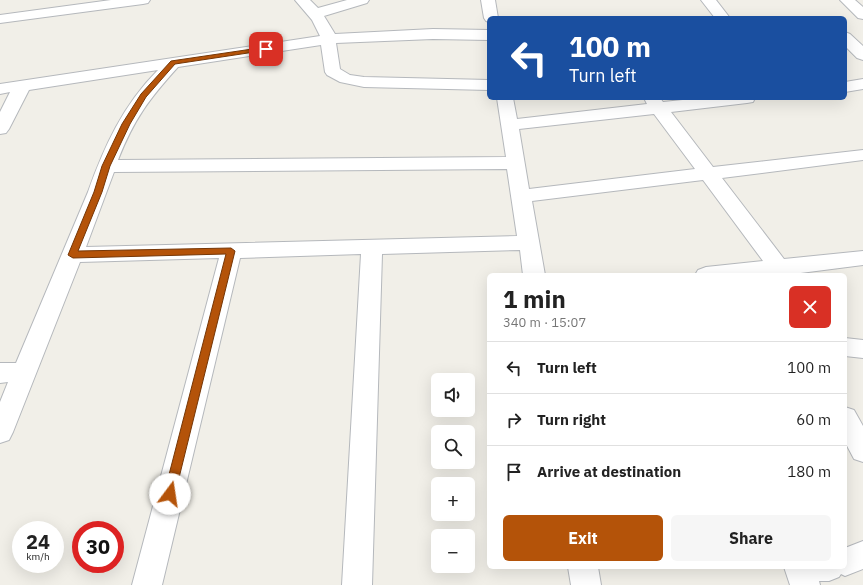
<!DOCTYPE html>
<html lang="en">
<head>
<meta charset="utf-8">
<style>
  :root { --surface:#fff; --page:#f6f6f6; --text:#222; --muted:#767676; --line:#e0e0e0; --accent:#b45309 }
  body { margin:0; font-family:"IBM Plex Sans",sans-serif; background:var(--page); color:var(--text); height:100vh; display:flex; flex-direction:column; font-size:15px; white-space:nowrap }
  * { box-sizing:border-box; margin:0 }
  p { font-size:13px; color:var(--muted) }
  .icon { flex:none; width:22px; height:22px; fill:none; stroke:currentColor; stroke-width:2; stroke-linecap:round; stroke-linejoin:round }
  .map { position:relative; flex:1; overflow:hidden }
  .panel { position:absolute; left:487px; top:273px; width:360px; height:296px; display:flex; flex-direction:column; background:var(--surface); border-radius:6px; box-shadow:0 4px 16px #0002 }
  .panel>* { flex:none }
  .hud { position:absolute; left:487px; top:16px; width:360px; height:84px; border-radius:6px; box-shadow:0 4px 16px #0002; background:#1a4fa0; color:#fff; overflow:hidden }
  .tools { position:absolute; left:431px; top:373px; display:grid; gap:8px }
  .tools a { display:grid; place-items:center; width:44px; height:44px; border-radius:6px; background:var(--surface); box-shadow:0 4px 16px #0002; font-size:20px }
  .speed { position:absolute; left:12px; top:521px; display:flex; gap:8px; font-size:20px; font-weight:700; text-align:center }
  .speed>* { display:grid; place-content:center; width:52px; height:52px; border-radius:50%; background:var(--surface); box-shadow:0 4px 16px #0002; line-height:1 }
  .speed small { font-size:10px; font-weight:400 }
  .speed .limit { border:6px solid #d22; background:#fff; color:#111 }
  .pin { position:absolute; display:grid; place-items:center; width:34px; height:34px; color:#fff; margin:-17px; border-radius:8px; box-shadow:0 2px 6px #0006 }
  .me { position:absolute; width:44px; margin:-22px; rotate:14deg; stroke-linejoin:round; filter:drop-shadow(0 0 3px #0008) }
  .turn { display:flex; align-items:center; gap:14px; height:84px; padding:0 16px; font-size:18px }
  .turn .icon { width:52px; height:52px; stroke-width:2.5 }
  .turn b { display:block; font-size:28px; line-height:34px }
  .round { display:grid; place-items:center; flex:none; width:42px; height:42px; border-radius:6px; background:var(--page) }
  .summary { display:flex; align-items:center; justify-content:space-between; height:68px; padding:0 16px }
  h1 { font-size:24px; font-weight:800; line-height:30px }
  .action { display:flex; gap:8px; margin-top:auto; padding:8px 16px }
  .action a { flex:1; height:46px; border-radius:6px; background:var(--accent); color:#fff; font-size:16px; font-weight:800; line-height:46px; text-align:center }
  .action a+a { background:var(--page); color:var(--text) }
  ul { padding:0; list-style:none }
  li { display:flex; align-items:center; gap:12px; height:52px; padding:0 16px; border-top:1px solid var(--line) }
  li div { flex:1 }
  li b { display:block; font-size:15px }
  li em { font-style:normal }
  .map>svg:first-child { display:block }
</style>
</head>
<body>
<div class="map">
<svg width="863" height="585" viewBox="0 0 863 585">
  <rect width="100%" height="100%" fill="#f1efe8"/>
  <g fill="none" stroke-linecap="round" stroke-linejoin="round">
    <g stroke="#b5b8bc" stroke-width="2">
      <path id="street" d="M111 0H150L148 3 143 4 0 23V15Z
        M295 0H310L318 8 347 0H369L367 3 324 16 335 34 433 29 489 30V40L433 39 336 43 340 69 350 75 364 77 489 80V90L364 87 340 82 327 75 325 72 321 45 178 67C149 99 134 119 118 160L506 157 497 98H513L517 119 647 104 644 98H660L663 102 702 98H755L753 102 747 103 671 112 713 167 863 150V160L722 178 784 259 863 251V265L785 275H695L698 270 706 267 763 261 703 180 532 201 545 275H523L520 250 382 254 372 585H342L361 254 240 258 162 585H132L219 258 80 262 13 432 9 440 0 443V402L8 382 0 383V363H16L88 192C104 147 123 105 158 70L29 90 9 129 6 133 0 134V112L10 92 0 94V84L320 36 312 20ZM654 114 695 169 529 189 519 129ZM507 169 517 236 86 247 114 172Z
        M481 0H495L498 18H489V22L486 21 484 18Z
        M701 0H716L730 18H715Z
        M840 0H855L863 7V19L858 18Z
        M845 32 850 34 863 46V60L857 58 845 46Z
        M863 79V89L845 92V82Z
        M845 338 863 340V358L845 356Z
        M845 407 854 410 863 426V462L854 459 845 442Z
        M863 541V569L845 576 841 574 839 577 829 581H819L820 585H790L784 567H845V548Z
        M568 567H598L601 585H571Z"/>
    </g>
    <use href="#street" fill="#fff" fill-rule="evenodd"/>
  </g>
  <path fill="#b45309" stroke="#753606" d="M266 47H268V50L175 64 146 97 130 124 110 166 102 192 78 251 231 248 235 251 175 494 174 498 170 499 166 498 164 494 226 254 73 258 68 255 94 192 102 166 122 124 141 94 171 61Z"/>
</svg>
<div class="tools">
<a><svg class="icon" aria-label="sound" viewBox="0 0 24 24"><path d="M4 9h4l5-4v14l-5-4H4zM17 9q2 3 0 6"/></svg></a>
<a><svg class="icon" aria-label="search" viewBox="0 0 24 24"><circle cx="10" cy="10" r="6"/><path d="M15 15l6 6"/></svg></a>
<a>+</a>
<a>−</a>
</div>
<div class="speed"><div>24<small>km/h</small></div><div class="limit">30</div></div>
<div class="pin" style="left:266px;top:49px;background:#d93025"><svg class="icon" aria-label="arrive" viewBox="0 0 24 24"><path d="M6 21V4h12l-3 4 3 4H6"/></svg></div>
<svg class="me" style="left:170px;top:494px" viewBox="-20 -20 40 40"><circle r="19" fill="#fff"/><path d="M0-13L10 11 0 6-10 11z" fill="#b45309"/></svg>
<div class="hud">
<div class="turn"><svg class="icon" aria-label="left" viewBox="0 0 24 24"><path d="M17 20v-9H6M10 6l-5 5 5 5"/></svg><div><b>100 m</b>Turn left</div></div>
</div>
<section class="panel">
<div class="summary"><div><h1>1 min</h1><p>340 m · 15:07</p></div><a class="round" style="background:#d93025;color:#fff"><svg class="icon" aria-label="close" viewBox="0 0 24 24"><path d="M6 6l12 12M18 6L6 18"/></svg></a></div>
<ul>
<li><svg class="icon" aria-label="left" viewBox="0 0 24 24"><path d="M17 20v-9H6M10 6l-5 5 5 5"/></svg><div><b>Turn left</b></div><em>100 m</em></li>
<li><svg class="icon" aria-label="right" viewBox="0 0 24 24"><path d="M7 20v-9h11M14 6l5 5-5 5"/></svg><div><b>Turn right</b></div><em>60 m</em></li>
<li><svg class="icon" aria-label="arrive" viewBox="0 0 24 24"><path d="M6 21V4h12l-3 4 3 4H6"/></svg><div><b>Arrive at destination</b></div><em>180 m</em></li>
</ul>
<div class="action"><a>Exit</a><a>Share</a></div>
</section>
</div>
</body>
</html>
